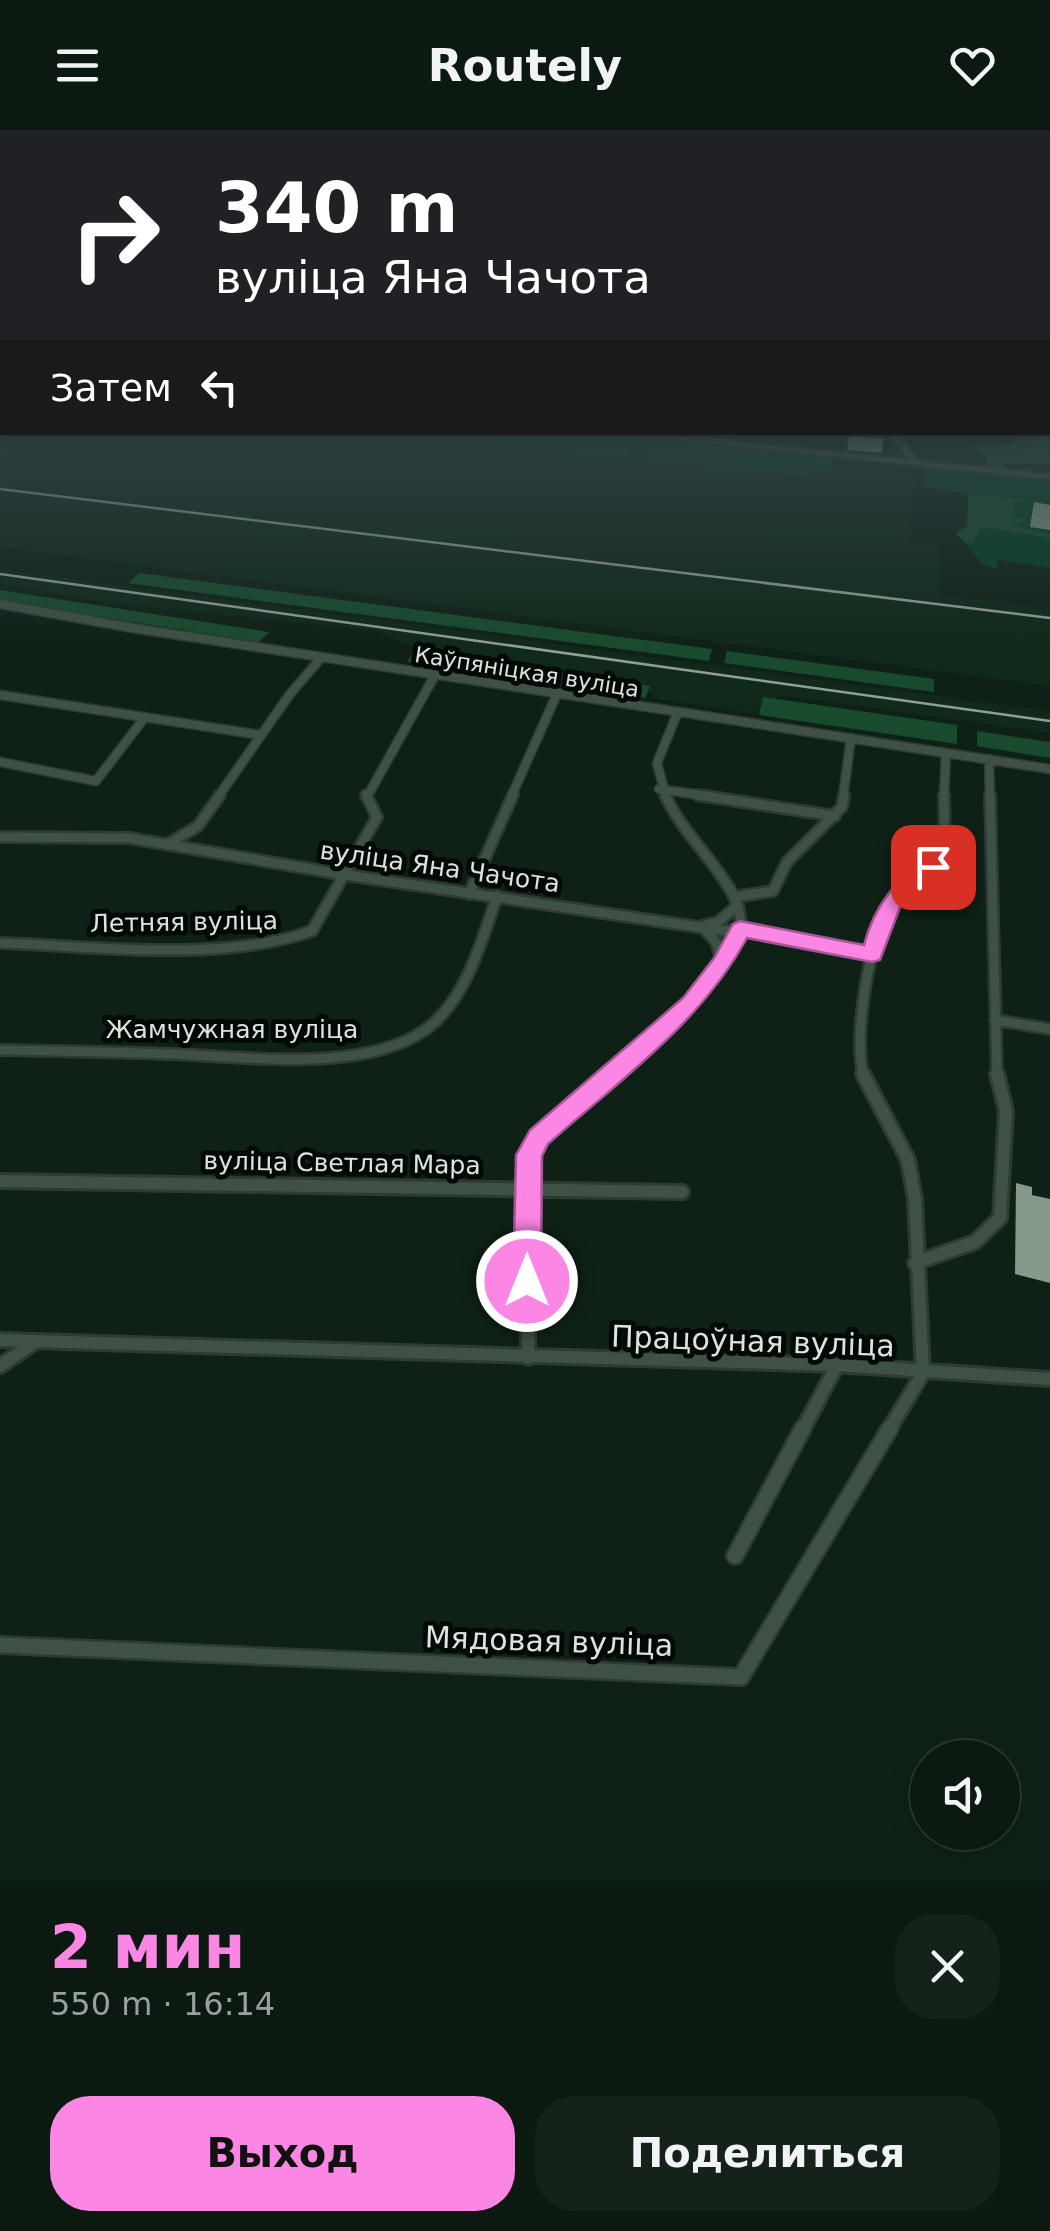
<!DOCTYPE html>
<html lang="ru">
<head>
<meta charset="utf-8">
<style>
  :root { --surface:#0b1910; --page:#142219; --text:#f1f3f6; --muted:#9aa09f; --line:#2b3830; --accent:#fc86e4 }
  body { margin:0; font-family:"DejaVu Sans",sans-serif; background:var(--page); color:var(--text); height:100vh; display:flex; flex-direction:column; font-size:38px; white-space:nowrap }
  * { box-sizing:border-box; margin:0 }
  p { font-size:32px; color:var(--muted) }
  .icon { flex:none; width:55px; height:55px; fill:none; stroke:currentColor; stroke-width:2; stroke-linecap:round; stroke-linejoin:round }
  .map { position:relative; height:1751px; overflow:hidden }
  .side { display:flex; flex-direction:column; background:var(--surface); flex:1 }
  .side>* { flex:none }
  .guide { position:absolute; left:0px; top:0px; width:1050px; height:305px; box-shadow:0 5px 25px #0003,0 0 0 2px var(--line); background:#202124; color:#fff; overflow:hidden }
  .fabs { position:absolute; left:910px; top:1610px; display:grid; gap:20px }
  .fabs a { display:grid; place-items:center; width:110px; height:110px; border-radius:50%; background:var(--surface); box-shadow:0 5px 25px #0003,0 0 0 2px var(--line); font-size:50px }
  .pin { position:absolute; display:grid; place-items:center; width:85px; height:85px; color:#fff; margin:-42px; border-radius:20px; box-shadow:0 5px 15px #0006 }
  .me { position:absolute; width:110px; margin:-55px; rotate:0deg; stroke-linejoin:round; filter:drop-shadow(0 0 8px #0008) }
  .turn { display:flex; align-items:center; gap:35px; height:210px; padding:0 50px; font-size:45px }
  .turn .icon { width:130px; height:130px; stroke-width:2.5 }
  .turn b { display:block; font-size:70px; line-height:85px }
  .then { display:flex; align-items:center; height:95px; padding:0 50px; background:#0003; gap:20px; font-size:38px }
  .round { display:grid; place-items:center; flex:none; width:105px; height:105px; border-radius:40px; background:var(--page) }
  .summary { display:flex; align-items:center; justify-content:space-between; height:170px; padding:0 50px }
  h1 { font-size:60px; font-weight:700; line-height:75px; color:var(--accent) }
  .primary-button { display:flex; gap:20px; margin-top:auto; padding:20px 50px }
  .primary-button a { flex:1; height:115px; border-radius:40px; background:var(--accent); color:#111; font-size:40px; font-weight:700; line-height:115px; text-align:center }
  .primary-button a+a { background:var(--page); color:var(--text) }
  header { display:flex; justify-content:space-between; align-items:center; height:130px; padding:0 50px; background:var(--surface); font-size:45px; font-weight:700 }
  .map>svg:first-child { display:block }
</style>
</head>
<body>
<header><svg class="icon" aria-label="menu" viewBox="0 0 24 24"><path d="M4 6h16M4 12h16M4 18h16"/></svg>Routely<svg class="icon" aria-label="heart" viewBox="0 0 24 24"><path d="M12 20l-8-8c-3-5 5-10 8-4 3-6 11-1 8 4z"/></svg></header>
<div class="map">
<svg width="1050" height="1751" viewBox="0 0 1050 1751">
  <rect width="100%" height="100%" fill="#0f2116"/>
  <path fill="#10291a" d="M0 275 2 302H594L824 325 826 338 915 346 909 411 938 414 939 465 1050 477V556L0 417Z
    M0 439 1050 581V603L782 565 753 583 659 569 632 551 415 518 376 501 112 473 0 454Z"/>
  <path fill="#043e21" d="M500 302 586 303 832 327 831 340 803 346 647 329 652 315 633 312 626 327 493 312Z
    M933 336 1050 351V438L998 430 997 439 984 436 964 412 973 413 967 397 968 364 924 357V340Z"/>
  <path fill="#184b2e" d="M1048 275 1050 334H1004V341L987 339 986 327 968 317 1008 314 1020 308 1008 303 1048 302Z
    M969 364 1031 371 1014 372 1013 387 1025 389V393L1009 394 1050 404V408L984 397 979 399 973 414 964 412 956 403 967 396Z
    M139 443 712 519 709 531 128 453Z
    M0 460 269 502 259 512 0 471Z
    M414 520 650 556 645 568 407 532Z
    M727 521 934 549V562L724 533Z
    M763 567 957 595V614L759 585Z
    M977 601 1050 612V628L977 616Z"/>
  <path fill="#859a8b" d="M849 306 883 309 882 323 847 320Z
    M1034 372 1050 375V400L1030 397Z
    M1016 1053 1032 1057V1065L1050 1069V1153L1015 1144Z"/>
  <g fill="none" stroke-linecap="round" stroke-linejoin="round">
    <g stroke="#303a33" stroke-width="9">
      <path id="minor-far4" d="M892 302 916 333"/>
    </g>
    <g stroke="#303a33" stroke-width="11">
      <path id="minor-far3" d="M0 474 133 498 1050 639
        M0 565 261 605
        M989 629 990 667
        M0 632 96 651 145 587
        M659 659 714 667
        M218 667 290 564 321 528
        M367 667 435 545
        M511 667 557 564
        M666 667 657 633 677 584
        M843 667 851 608
        M944 667 946 623"/>
    </g>
    <g stroke="#303a33" stroke-width="14">
      <path id="minor-far2" d="M698 665 835 686
        M990 665 997 946
        M0 707 129 708 346 745 725 801 740 799 872 824
        M168 714 198 696 220 665
        M469 764 513 665
        M734 767 773 761 787 732 842 677 844 665
        M0 813C97 816 220 833 312 801L377 687 366 665
        M722 832 716 812 702 796 718 792 738 775
        M995 890 1050 899
        M0 920C56 921 113 922 169 924 243 926 362 944 425 900 466 871 482 810 497 766
        M606 946C645 911 731 851 740 798 742 785 737 772 731 761 711 727 681 700 665 665
        M864 946C852 912 870 805 890 774 905 753 933 746 941 719 946 703 944 682 944 665"/>
    </g>
    <g stroke="#303a33" stroke-width="18">
      <path id="minor-far1" d="M863 944 908 1030 915 1069 923 1243 888 1301
        M0 1051 682 1062
        M915 1133 975 1112 1000 1088 1006 981 997 944
        M0 1210 837 1235 1050 1249
        M528 1228 529 1025 539 1007 609 944
        M0 1236 35 1212
        M802 1301 837 1235"/>
    </g>
    <g stroke="#303a33" stroke-width="20">
      <path id="minor" d="M735 1426 803 1298
        M0 1515 741 1547 890 1298"/>
    </g>
    <g stroke="#303a33" stroke-width="5">
      <path id="secondary" d="M608 302H637L1050 345V349Z"/>
    </g>
    <use href="#minor-far4" stroke="#3e5144" stroke-width="6"/>
    <use href="#minor-far3" stroke="#3e5144" stroke-width="8"/>
    <use href="#minor-far2" stroke="#3e5144" stroke-width="9"/>
    <use href="#minor-far1" stroke="#3e5144" stroke-width="12"/>
    <use href="#minor" stroke="#3e5144" stroke-width="15"/>
    <use href="#secondary" fill="#3e5144" fill-rule="evenodd"/>
    <path stroke="#919e95" stroke-width="2.5" d="M0 359 1050 488
      M0 444 1050 591"/>
  </g>
  <linearGradient id="sky" x2="0" y2="1"><stop stop-color="#08120c"/><stop offset="0.53" stop-color="#314347"/><stop offset="1" stop-color="#314347" stop-opacity="0"/></linearGradient>
  <rect width="1050" height="520" fill="url(#sky)"/>
  <path fill="#fc86e4" stroke="#a45794" stroke-width="2.5" d="M933 730 943 737 901 775 880 830 872 832 747 808C701 893 619 951 548 1014L542 1026 541 1151 537 1160 527 1164 517 1160 513 1151 516 1025 530 1000 683 868 714 828 733 794 740 791 864 815C873 780 897 742 933 730Z"/>
  <g text-anchor="middle" dominant-baseline="central" stroke-width="10" stroke-linejoin="round" paint-order="stroke">
    <g font-size="22" fill="#dae5dd" stroke="#030905">
      <text transform="translate(527 542) rotate(9)">Каўпяніцкая вуліца</text>
    </g>
    <g font-size="25" fill="#dae5dd" stroke="#030905">
      <text transform="translate(440 737) rotate(8)">вуліца Яна Чачота</text>
      <text transform="translate(184 792) rotate(-1)">Летняя вуліца</text>
      <text x="232" y="899">Жамчужная вуліца</text>
      <text transform="translate(342 1033) rotate(1)">вуліца Светлая Мара</text>
    </g>
    <g font-size="30" fill="#dae5dd" stroke="#030905">
      <text transform="translate(753 1211) rotate(2)">Працоўная вуліца</text>
      <text transform="translate(549 1511) rotate(2)">Мядовая вуліца</text>
    </g>
  </g>
</svg>
<div class="fabs">
<a><svg class="icon" aria-label="sound" viewBox="0 0 24 24"><path d="M4 9h4l5-4v14l-5-4H4zM17 9q2 3 0 6"/></svg></a>
</div>
<div class="pin" style="left:933px;top:737px;background:#d93025"><svg class="icon" aria-label="arrive" viewBox="0 0 24 24"><path d="M6 21V4h12l-3 4 3 4H6"/></svg></div>
<svg class="me" style="left:527px;top:1151px" viewBox="-20 -20 40 40"><circle r="17" fill="#fc86e4" stroke="#fff" stroke-width="3"/><path d="M0-11L8 9 0 5-8 9z" fill="#fff"/></svg>
<div class="guide">
<div class="turn"><svg class="icon" aria-label="right" viewBox="0 0 24 24"><path d="M7 20v-9h11M14 6l5 5-5 5"/></svg><div><b>340 m</b>вуліца Яна Чачота</div></div>
<div class="then">Затем<svg class="icon" aria-label="left" viewBox="0 0 24 24"><path d="M17 20v-9H6M10 6l-5 5 5 5"/></svg></div>
</div>
</div>
<section class="side">
<div class="summary"><div><h1>2 мин</h1><p>550 m · 16:14</p></div><a class="round"><svg class="icon" aria-label="close" viewBox="0 0 24 24"><path d="M6 6l12 12M18 6L6 18"/></svg></a></div>
<div class="primary-button"><a>Выход</a><a>Поделиться</a></div>
</section>
</body>
</html>
